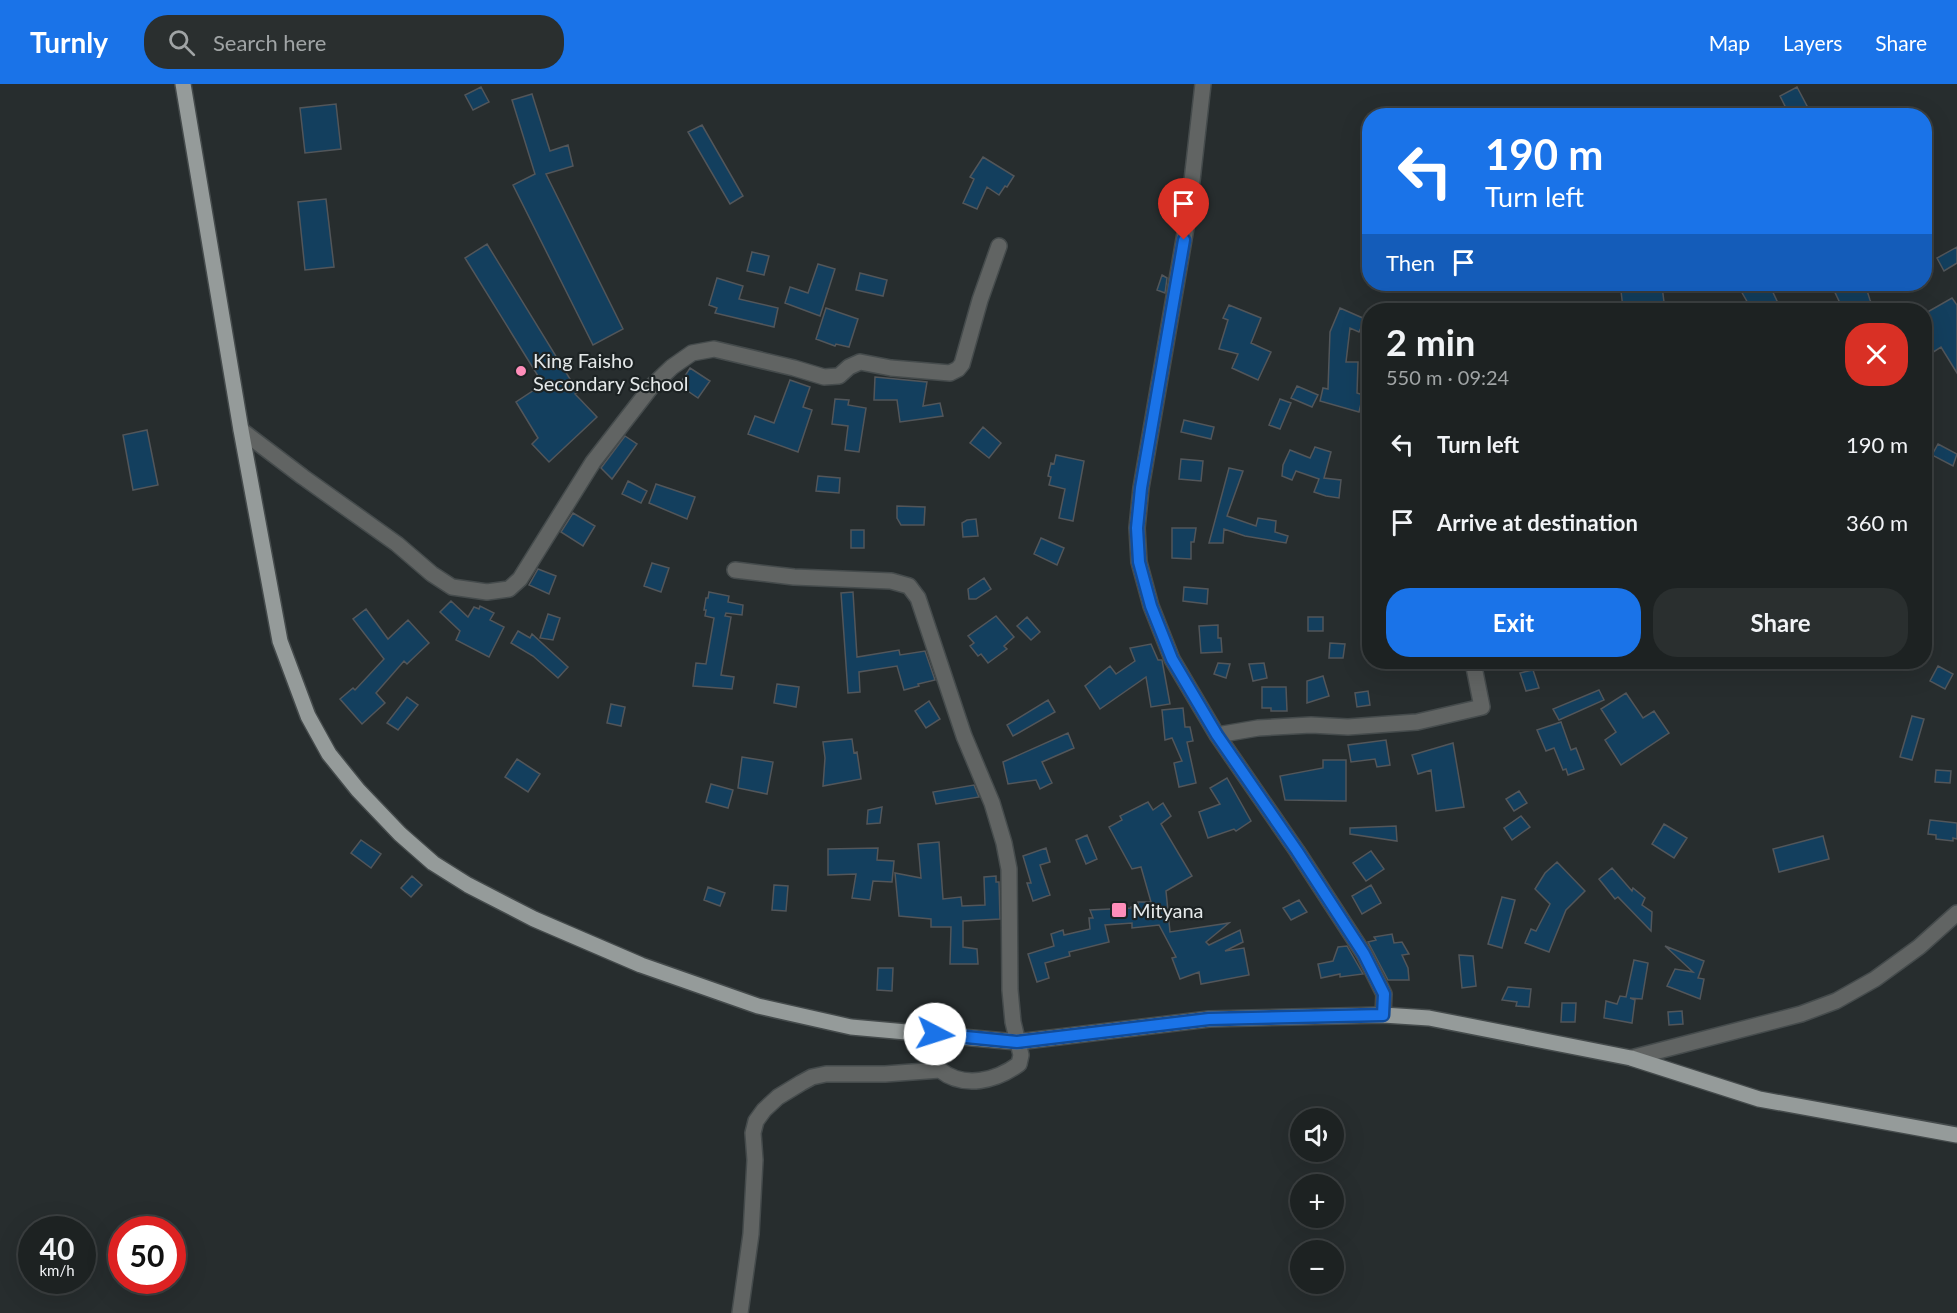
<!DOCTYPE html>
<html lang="en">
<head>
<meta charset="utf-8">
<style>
  :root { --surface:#1d2222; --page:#2a2f2f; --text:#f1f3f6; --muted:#a0a4a5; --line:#3b3f40; --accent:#1a73e8 }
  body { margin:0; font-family:Lato,sans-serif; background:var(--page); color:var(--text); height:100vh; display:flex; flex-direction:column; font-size:22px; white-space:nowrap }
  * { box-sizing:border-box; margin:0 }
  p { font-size:20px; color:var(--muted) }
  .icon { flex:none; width:33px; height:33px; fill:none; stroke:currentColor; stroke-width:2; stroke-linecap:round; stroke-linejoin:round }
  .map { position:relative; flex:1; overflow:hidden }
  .sheet { position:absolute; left:1362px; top:219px; width:570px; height:366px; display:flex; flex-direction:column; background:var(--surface); border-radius:24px; box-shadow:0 6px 24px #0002,0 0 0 2px var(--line) }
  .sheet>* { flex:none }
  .banner { position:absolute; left:1362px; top:24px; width:570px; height:183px; border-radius:24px; box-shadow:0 6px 24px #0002,0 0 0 2px var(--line); background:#1a73e8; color:#fff; overflow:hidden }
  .controls { position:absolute; left:1290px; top:1024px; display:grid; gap:12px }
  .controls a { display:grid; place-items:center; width:54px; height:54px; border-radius:50%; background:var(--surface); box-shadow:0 6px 24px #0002,0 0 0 2px var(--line); font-size:30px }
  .speed { position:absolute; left:18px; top:1132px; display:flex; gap:12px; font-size:30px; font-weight:700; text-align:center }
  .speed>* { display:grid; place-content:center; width:78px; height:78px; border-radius:50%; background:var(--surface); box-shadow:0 6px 24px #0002,0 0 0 2px var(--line); line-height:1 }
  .speed small { font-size:15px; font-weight:400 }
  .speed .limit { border:9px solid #d22; background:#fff; color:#111 }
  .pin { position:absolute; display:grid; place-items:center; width:51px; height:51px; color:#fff; margin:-62px -26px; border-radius:50% 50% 50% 0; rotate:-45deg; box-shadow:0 0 6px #0007 }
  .pin .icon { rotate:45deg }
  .me { position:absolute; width:66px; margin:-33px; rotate:95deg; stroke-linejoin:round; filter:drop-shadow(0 0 4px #0008) }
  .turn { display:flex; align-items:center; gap:21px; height:126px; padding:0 24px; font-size:27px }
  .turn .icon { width:78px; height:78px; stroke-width:2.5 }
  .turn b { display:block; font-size:42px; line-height:51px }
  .then { display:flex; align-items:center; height:57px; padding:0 24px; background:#0003; gap:12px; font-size:22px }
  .round { display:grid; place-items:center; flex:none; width:63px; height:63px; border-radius:24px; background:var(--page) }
  .headline { display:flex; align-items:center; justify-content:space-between; height:102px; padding:0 24px }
  h1 { font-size:36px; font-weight:700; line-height:45px }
  .button { display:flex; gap:12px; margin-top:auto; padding:12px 24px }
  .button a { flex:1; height:69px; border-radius:24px; background:var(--accent); color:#fff; font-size:24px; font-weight:700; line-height:69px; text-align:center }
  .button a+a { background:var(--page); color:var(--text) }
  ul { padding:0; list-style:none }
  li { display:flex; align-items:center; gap:18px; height:78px; padding:0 24px }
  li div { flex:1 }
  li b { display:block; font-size:22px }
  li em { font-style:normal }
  header { display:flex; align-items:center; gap:36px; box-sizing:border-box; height:84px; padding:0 30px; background:var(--accent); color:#fff }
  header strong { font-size:28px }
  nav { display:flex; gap:33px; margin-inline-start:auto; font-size:21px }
  .search { width:420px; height:54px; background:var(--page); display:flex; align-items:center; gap:15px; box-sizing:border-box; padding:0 21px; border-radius:24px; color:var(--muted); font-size:22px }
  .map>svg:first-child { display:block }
</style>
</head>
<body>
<header>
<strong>Turnly</strong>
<div class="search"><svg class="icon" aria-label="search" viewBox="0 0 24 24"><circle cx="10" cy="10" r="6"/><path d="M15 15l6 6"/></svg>Search here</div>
<nav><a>Map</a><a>Layers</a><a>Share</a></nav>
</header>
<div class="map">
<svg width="1957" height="1229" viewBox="0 0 1957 1229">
  <rect width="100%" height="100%" fill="#272d2e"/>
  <path fill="#133f5e" stroke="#52565a" stroke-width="1.5" d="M481 3 489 18 473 26 465 11Z
    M1797 3 1807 22 1794 28 1793 25 1788 28 1780 12Z
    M532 10 550 67 568 61 573 82 546 90 623 245 593 261 513 101 535 90 512 16Z
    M336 20 341 65 305 69 300 24Z
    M702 41 743 112 730 120 688 48Z
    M983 73 1014 92 1007 103 1005 102 999 111 987 103 977 125 963 119 974 95 970 93Z
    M326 115 334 183 305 186 298 118Z
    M487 160 578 308 575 310 597 333 549 378 532 360 538 354 516 318 543 300 465 174Z
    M1957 163V179L1944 187 1937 174Z
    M752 168 769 172 764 191 747 187Z
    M818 180 835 185 820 232 785 219 790 203 808 209Z
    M860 189 887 196 883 212 856 206Z
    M1162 191 1167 194 1165 209 1157 206Z
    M717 194 743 202 739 215 778 224 774 243 715 229 717 224 709 221Z
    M1737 200H1769L1777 217 1759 226H1752Z
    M1831 200H1865L1870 216 1875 226H1849L1844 218 1840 219Z
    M1662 202 1665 226H1628V224H1623L1621 207Z
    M1952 214 1957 221V289L1941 263 1924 274V230Z
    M1229 221 1261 234 1251 259 1271 268 1258 296 1232 284 1238 270 1219 265 1228 236 1223 234Z
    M826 224 858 235 849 263 836 260 835 262 816 255Z
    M1340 224 1365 235 1359 248 1350 244 1346 278H1358L1357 309 1363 311 1359 328 1320 317 1323 304 1328 305 1330 248Z
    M690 284 710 297 698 314 679 301Z
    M875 293 927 298 923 322 940 319 943 332 900 338 897 316H874Z
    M790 296 810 303 803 323 812 326 798 368 748 350 755 332 774 339Z
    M1297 302 1318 311 1312 323 1291 314Z
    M835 315 849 316 848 321 866 324 859 368 845 366 848 342 832 340Z
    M1280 315 1291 319 1280 345 1269 341Z
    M1184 336 1214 343 1211 355 1181 348Z
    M983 343 1001 359 989 374 970 359Z
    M147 346 158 401 133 406 123 351Z
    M625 352 637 360 612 395 601 384Z
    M1938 360 1957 370 1953 382 1932 371Z
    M1315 363 1331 368 1324 394 1341 396 1339 414 1326 412 1314 408 1319 395 1296 387 1292 396 1282 392 1283 381 1290 366 1310 374Z
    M1056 371 1084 377 1073 437 1059 434 1065 405 1049 401 1051 393 1048 392 1051 379 1054 380Z
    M1181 375 1203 377 1201 397 1179 395Z
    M1229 384 1243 387 1227 432 1256 442 1258 434 1276 437 1275 448 1288 452 1286 459 1245 452 1224 445 1223 459H1209Z
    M818 392 840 394 839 409 816 407Z
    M628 397 647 407 641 419 622 410Z
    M656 400 695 413 687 435 649 419Z
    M897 422 925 423 924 441H901L897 434Z
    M573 429 595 442 583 462 561 448Z
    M976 435 978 452 963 453 962 439 967 436Z
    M1172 444H1196L1194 458H1191V475L1172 474Z
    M851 446H864V464H851Z
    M1041 454 1064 464 1057 481 1034 470Z
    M652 479 669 484 661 508 644 502Z
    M538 485 556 492 549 510 529 501Z
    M984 494 991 505 976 515H969L968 505Z
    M1184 503 1208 505 1207 520 1183 517Z
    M709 508 729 512 728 518 743 521 742 531 726 529 725 532 731 533 721 591 734 593 732 605 693 602 696 579 706 580 714 534 705 532 706 526H704L706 514H708Z
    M853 508 857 573 899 566 900 571 925 567 935 596 918 600 919 602 904 606 897 582 859 588 860 608 848 609 841 509Z
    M451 517 468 533 474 523 479 525 480 522 494 529 490 536 504 543 489 573 456 556 460 547 440 528Z
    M366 525 388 555 408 536 429 559 407 580 404 577 376 609 385 619 362 640 340 615 353 604 355 606 384 575 353 535Z
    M548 530 560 534 553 556 540 554Z
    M996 532 1014 553 1004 562 1007 565 988 579 981 570 978 572 970 562 974 559 968 552Z
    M1027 533 1040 548 1031 556 1017 542Z
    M1308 533H1323V547H1308Z
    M1218 541V554H1221L1222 568 1201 569 1199 542Z
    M518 547 530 554 532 550 568 583 558 594 533 572 511 559Z
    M1330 559 1345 560 1343 574H1329Z
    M1151 560 1158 576H1162L1170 620 1151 623 1146 593 1100 625 1085 602 1110 582 1116 590 1135 577 1130 564Z
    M1218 579 1230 580 1226 594 1214 590Z
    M1264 579 1267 594 1253 597 1249 580Z
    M1938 582 1953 590 1945 605 1930 597Z
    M1533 586 1539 604 1526 607 1520 589Z
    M1323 592 1329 612 1307 619V597Z
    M777 600 799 603 796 623 774 619Z
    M1262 603H1286L1287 627H1271V624H1262Z
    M1599 606 1604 616 1559 636 1553 625Z
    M1368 607 1370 621 1357 623 1355 609Z
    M1626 609 1643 634 1654 627 1669 649 1621 681 1605 656 1616 648 1601 625Z
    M407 613 418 621 398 646 387 639Z
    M1048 616 1055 628 1013 652 1007 641Z
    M929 617 940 635 926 644 915 627Z
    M611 620 625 623 621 642 607 639Z
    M1183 624 1185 643H1190L1193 657 1187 658 1196 699 1179 703 1174 679 1182 677 1172 654 1165 656 1162 626Z
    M1912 632 1924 635 1912 676 1900 673Z
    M1561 638 1571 666 1576 664 1584 685 1568 691 1566 685 1563 686 1554 664 1546 667 1537 646Z
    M1068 649 1074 664 1042 678 1052 699 1040 705 1036 696 1008 700 1003 678Z
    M852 655 854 669 857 668 861 695 823 702 825 674 823 658Z
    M1386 656 1390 681 1377 683 1375 675 1351 678 1348 661Z
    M1453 659 1464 723 1436 727 1431 686 1418 690 1412 671Z
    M742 673 773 678 767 710 738 704Z
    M517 675 540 690 528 708 505 693Z
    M1323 676H1346V717L1285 716 1280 692 1323 684Z
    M1936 686 1951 687 1950 699 1935 698Z
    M1227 694 1251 737 1236 747 1234 745 1208 754 1199 728 1220 720 1210 704Z
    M711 700 733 706 728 724 706 718Z
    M974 701 979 713 936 720 933 708Z
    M1519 707 1527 719 1514 727 1506 715Z
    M1148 718 1153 726 1163 719 1171 732 1161 740 1192 792 1166 807 1170 848 1229 839 1206 858 1209 861 1240 846 1243 858 1225 867 1244 864 1249 891 1201 900 1199 888 1180 895 1172 874 1176 873 1159 841 1132 844V839L1105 841 1109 858 1069 868 1070 872 1045 879 1049 894 1037 898 1028 870 1054 862 1051 850 1063 846 1064 851 1090 845 1089 834H1093L1090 826 1131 824V823L1138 822V818H1151L1141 783 1132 785 1109 743 1122 736 1120 732Z
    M882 723 880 739 867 740 868 726Z
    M1521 732 1530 743 1512 756 1504 744Z
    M1930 736 1957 739V755L1953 754V757L1936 755V751L1928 750Z
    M1664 740 1687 754 1674 774 1652 760Z
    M1396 742 1397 757 1350 750V744Z
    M1087 751 1097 775 1086 780 1076 756Z
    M1823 752 1829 775 1779 788 1773 765Z
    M361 756 381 770 371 784 351 769Z
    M939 758 943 815 961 813 962 822 985 821 984 793 996 792V798H999L1000 835 963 837V863L977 865 978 880H950L951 843H931V835L899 832 895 789 921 794 918 760Z
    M878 764 877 776 894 777 892 798 873 797 870 816 852 814 856 790 828 791V765Z
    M1046 764 1050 778 1040 781 1050 811 1033 817 1027 799H1031L1023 772Z
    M1371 767 1384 785 1366 797 1353 779Z
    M1557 778 1585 807 1566 826 1549 868 1525 859 1531 845 1536 847 1550 820 1535 805 1545 789Z
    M1612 784 1632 807 1633 804 1645 814 1642 821 1652 828 1651 847 1618 813 1615 815 1599 795Z
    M412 792 422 801 411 813 401 804Z
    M774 801 788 802 786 827 772 826Z
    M1371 801 1381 819 1362 830 1352 812Z
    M708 803 725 809 720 822 704 816Z
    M1502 813 1515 816 1502 864 1488 860Z
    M1299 816 1307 828 1291 836 1283 824Z
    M1392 850 1394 859 1402 858 1409 870 1402 871 1408 884 1409 896H1388L1368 858 1376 856 1374 853Z
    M1347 862 1363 890 1340 893V890L1321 894 1318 880 1333 877 1338 863Z
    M1665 862 1704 877 1698 894 1704 895 1700 915 1667 902 1675 885 1693 888Z
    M1459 871 1473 872 1476 902 1462 904Z
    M1634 876 1648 879 1642 915 1630 914 1635 916 1632 939 1604 934 1606 917 1617 920 1620 912 1626 913Z
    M878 884H893L892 907 877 906Z
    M1508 903 1531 905 1529 923 1516 922 1517 918 1502 916Z
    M1562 919H1576L1575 938H1561Z
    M1682 927 1683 940 1669 941 1668 928Z"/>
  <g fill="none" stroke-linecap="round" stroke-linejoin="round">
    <g stroke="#454b4c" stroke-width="18">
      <path id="minor" d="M1203 0 1188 132 1141 404 1137 444 1139 478 1151 522 1172 575 1217 651 1297 767 1364 870 1384 910 1383 931
        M241 346 303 393 397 460 432 490 452 503 487 508 509 505 520 495 593 378 652 302 672 283 692 269 714 265 794 284 824 293 839 292 849 283 860 278 891 284 950 289 958 285 962 280 980 216 999 162
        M735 486 794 493 891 497 909 502 918 514 964 652 992 719 1004 759 1009 785 1010 906 1013 938 1021 971 1019 980C996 997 964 1005 940 986L885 990H826L812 993 801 999 778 1013 764 1026 756 1037 753 1049 755 1076 751 1150 740 1229
        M1217 651 1258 644 1311 641 1348 643 1417 638 1482 623 1473 578
        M1631 974 1801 930 1836 917 1875 895 1919 863 1957 829"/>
    </g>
    <g stroke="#454b4c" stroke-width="18">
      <path id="major" d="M183 0 241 346 280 557 308 632 329 670 358 706 400 750 433 779 468 801 534 835 641 881 758 922 851 943 1017 958 1209 935 1383 931 1429 934 1631 974 1759 1015 1957 1051"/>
    </g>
    <use href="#minor" stroke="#616463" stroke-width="15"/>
    <use href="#major" stroke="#959b9a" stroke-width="15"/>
  </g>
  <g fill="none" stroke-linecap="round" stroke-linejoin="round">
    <g stroke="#114b97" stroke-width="15">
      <path id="route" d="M935 950 1017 958 1209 935 1383 931 1384 910 1364 870 1297 767 1217 651 1172 575 1151 522 1139 478 1137 444 1141 404 1184 156"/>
    </g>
    <use href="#route" stroke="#1a73e8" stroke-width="10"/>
  </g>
  <g fill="#ff8eba" stroke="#1d2324" stroke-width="2">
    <circle cx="521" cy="287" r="6"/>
    <rect x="1111" y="818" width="16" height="16" rx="3"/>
  </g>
  <g text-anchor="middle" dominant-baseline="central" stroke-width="4.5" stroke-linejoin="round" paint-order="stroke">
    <g font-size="20" fill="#e4e8e9" stroke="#1d2324" text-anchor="start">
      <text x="533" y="276">King Faisho<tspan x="533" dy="23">Secondary School</tspan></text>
      <text x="1132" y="826">Mityana</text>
    </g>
  </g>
</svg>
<div class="controls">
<a><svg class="icon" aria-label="sound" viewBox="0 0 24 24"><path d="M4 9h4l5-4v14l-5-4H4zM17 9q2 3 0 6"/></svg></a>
<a>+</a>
<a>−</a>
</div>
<div class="speed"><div>40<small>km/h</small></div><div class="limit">50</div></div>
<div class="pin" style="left:1184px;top:156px;background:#d93025"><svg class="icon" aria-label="arrive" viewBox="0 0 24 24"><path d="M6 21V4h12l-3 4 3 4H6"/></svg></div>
<svg class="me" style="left:935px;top:950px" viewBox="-20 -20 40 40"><circle r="19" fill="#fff"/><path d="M0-13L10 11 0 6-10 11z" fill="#1a73e8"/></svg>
<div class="banner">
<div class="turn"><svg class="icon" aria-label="left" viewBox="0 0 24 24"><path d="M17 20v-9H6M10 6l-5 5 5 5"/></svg><div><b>190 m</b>Turn left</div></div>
<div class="then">Then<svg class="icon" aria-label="arrive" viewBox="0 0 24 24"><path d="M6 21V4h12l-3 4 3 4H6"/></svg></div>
</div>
<section class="sheet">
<div class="headline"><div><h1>2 min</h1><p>550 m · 09:24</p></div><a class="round" style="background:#d93025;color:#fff"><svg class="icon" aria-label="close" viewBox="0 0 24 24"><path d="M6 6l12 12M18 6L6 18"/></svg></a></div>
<ul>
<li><svg class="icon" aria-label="left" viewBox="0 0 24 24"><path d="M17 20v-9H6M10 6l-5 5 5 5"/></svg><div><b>Turn left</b></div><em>190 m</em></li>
<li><svg class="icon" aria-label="arrive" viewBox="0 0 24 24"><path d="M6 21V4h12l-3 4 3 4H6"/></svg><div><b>Arrive at destination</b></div><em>360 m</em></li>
</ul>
<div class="button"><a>Exit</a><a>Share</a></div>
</section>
</div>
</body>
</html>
